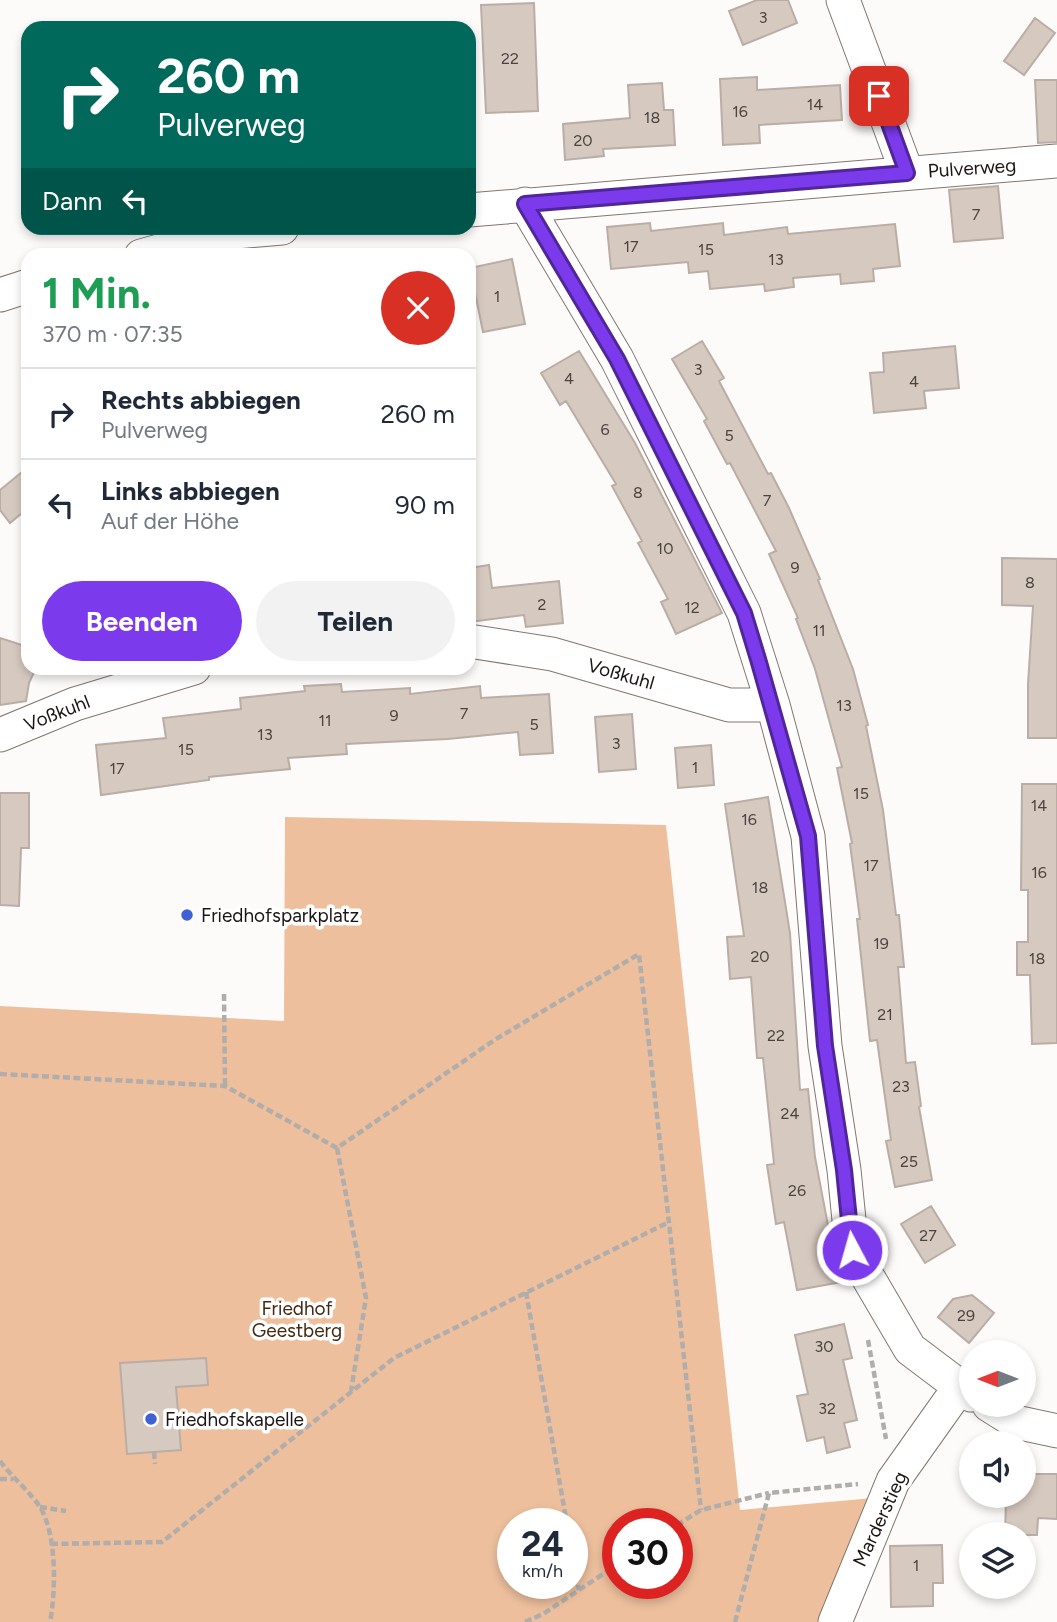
<!DOCTYPE html>
<html lang="de">
<head>
<meta charset="utf-8">
<style>
  :root { --surface:#fff; --page:#f2f2f3; --text:#1f2937; --muted:#747a83; --line:#e0e1e3; --accent:#7c3aed }
  body { margin:0; font-family:Figtree,sans-serif; background:var(--page); color:var(--text); height:100vh; display:flex; flex-direction:column; font-size:26px; white-space:nowrap }
  * { box-sizing:border-box; margin:0 }
  p { font-size:23px; color:var(--muted) }
  .icon { flex:none; width:38px; height:38px; fill:none; stroke:currentColor; stroke-width:2; stroke-linecap:round; stroke-linejoin:round }
  .map { position:relative; flex:1; overflow:hidden }
  .side { position:absolute; left:21px; top:248px; width:455px; height:427px; display:flex; flex-direction:column; background:var(--surface); border-radius:21px; box-shadow:0 4px 10px #0003 }
  .side>* { flex:none }
  .hud { position:absolute; left:21px; top:21px; width:455px; height:214px; border-radius:21px; box-shadow:0 4px 10px #0003; background:#00695c; color:#fff; overflow:hidden }
  .needle { width:46px; rotate:270deg }
  .buttons { position:absolute; left:959px; top:1340px; display:grid; gap:14px }
  .buttons a { display:grid; place-items:center; width:77px; height:77px; border-radius:50%; background:var(--surface); box-shadow:0 4px 10px #0003; font-size:35px }
  .speed { position:absolute; left:497px; top:1508px; display:flex; gap:14px; font-size:35px; font-weight:700; text-align:center }
  .speed>* { display:grid; place-content:center; width:91px; height:91px; border-radius:50%; background:var(--surface); box-shadow:0 4px 10px #0003; line-height:1 }
  .speed small { font-size:18px; font-weight:400 }
  .speed .limit { border:10px solid #d22; background:#fff; color:#111 }
  .pin { position:absolute; display:grid; place-items:center; width:60px; height:60px; color:#fff; margin:-30px; border-radius:14px; box-shadow:0 4px 10px #0006 }
  .me { position:absolute; width:77px; margin:-38px; rotate:354deg; stroke-linejoin:round; filter:drop-shadow(0 0 5px #0008) }
  .turn { display:flex; align-items:center; gap:24px; height:147px; padding:0 21px; font-size:32px }
  .turn .icon { width:91px; height:91px; stroke-width:2.5 }
  .turn b { display:block; font-size:49px; line-height:60px }
  .then { display:flex; align-items:center; height:66px; padding:0 21px; background:#0003; gap:14px; font-size:26px }
  .round { display:grid; place-items:center; flex:none; width:74px; height:74px; border-radius:37px; background:var(--page) }
  .overview { display:flex; align-items:center; justify-content:space-between; height:119px; padding:0 21px }
  h1 { font-size:42px; font-weight:700; line-height:52px; color:#1e9e55 }
  .action { display:flex; gap:14px; margin-top:auto; padding:14px 21px }
  .action a { flex:1; height:80px; border-radius:42px; background:var(--accent); color:#fff; font-size:28px; font-weight:700; line-height:80px; text-align:center }
  .action a+a { background:var(--page); color:var(--text) }
  ul { padding:0; list-style:none }
  li { display:flex; align-items:center; gap:21px; height:91px; padding:0 21px; border-top:2px solid var(--line) }
  li div { flex:1 }
  li b { display:block; font-size:26px }
  li em { font-style:normal }
  .map>svg:first-child { display:block }
</style>
</head>
<body>
<div class="map">
<svg width="1057" height="1622" viewBox="0 0 1057 1622">
  <rect width="100%" height="100%" fill="#fdfbf9"/>
  <path fill="#edbf9d" fill-rule="evenodd" d="M285 817 666 825 740 1510 873 1498 824 1603 818 1622H0V1006L284 1021ZM513 1524H572V1584H513ZM618 1524H677V1584H618Z"/>
  <path fill="#d6c9c0" stroke="#baada5" stroke-width="2" d="M757 0H788L797 23 743 45 729 11Z
    M534 3 538 111 486 113 481 5Z
    M1035 18 1055 33 1024 75 1004 61Z
    M757 77V90L840 85 842 120 759 125 760 143 723 145 720 79Z
    M1035 80H1057V142L1038 143Z
    M662 83 664 110H673L675 145 603 149 604 156 565 160 563 124 630 118 628 85Z
    M998 186 1003 238 954 242 949 190Z
    M650 223 651 231 723 223 724 235 787 227 788 234 895 224 900 266 873 269 874 281 841 284 840 274 793 278 794 287 765 291 764 284 710 289 708 271 689 273 688 262 611 269 607 227Z
    M512 259 525 324 483 332 470 268Z
    M702 341 724 378 719 381 768 474 771 473 789 508 820 579 818 580 853 669 868 725 866 726 883 810 896 915H899L904 967H898L906 1063 915 1062 921 1106 919 1107 932 1180 895 1187 886 1141 891 1140 877 1040 870 1041 857 919H860L850 844 852 843 837 768 842 767 815 669 796 619 798 618 769 554 776 551 730 463 727 464 704 421 707 419 672 359Z
    M955 346 959 388 924 391 926 408 874 413 870 373 884 372 883 353Z
    M579 351 635 443 722 613 676 634 661 602 668 599 638 543 642 541 612 486 616 484 566 401 560 405 541 373Z
    M28 467V508L10 523 0 510V490Z
    M1002 558 1057 559V738H1028V684L1033 606 1002 605Z
    M489 565 492 588 559 581 563 623 526 627 524 615 469 622V568Z
    M0 638 28 647V668H36L29 683 26 701 0 705Z
    M341 684 342 692 410 688V694L480 686 481 698 549 694 553 753 520 755 518 732 448 739 346 744 347 754 288 758 290 769 209 777V780L101 795 96 745 166 738 163 718 241 709 240 698 305 691 304 686Z
    M632 714 636 769 599 772 595 717Z
    M711 745 714 785 678 788 675 748Z
    M1022 784H1057V1043L1032 1044 1030 975H1017V942H1028V890H1021Z
    M0 793H29V848H21L19 906 0 905Z
    M768 797 790 933 800 1090 808 1089 815 1157 833 1252 842 1282 797 1290 784 1222 776 1224 767 1165 774 1164 763 1058H757L751 977 730 979 727 937 744 936 725 804Z
    M931 1206 955 1245 925 1263 901 1224Z
    M972 1295 994 1313 969 1343 938 1317 953 1299Z
    M844 1324 852 1358 843 1360 857 1420 844 1423 850 1447 827 1453 824 1437 807 1441 797 1396 808 1394 795 1335Z
    M206 1358 208 1385 176 1387 181 1450 127 1454 120 1363Z
    M1024 1474H1057V1519L1038 1518 1037 1535H1005L1006 1496H1024Z
    M942 1545 943 1583H933V1606L891 1607 890 1546Z"/>
  <g fill="none" stroke-linecap="round" stroke-linejoin="round">
    <g stroke="#82776f" stroke-width="35">
      <path id="street" d="M843 0 907 173
        M525 204 617 359 744 613 773 705 808 836 825 1046 844 1170 852 1250 910 1349 971 1395
        M469 210 1057 161
        M141 256 224 233 282 228
        M0 295 28 286
        M469 641 552 654 729 705H773
        M0 735 75 704 194 668
        M989 1405 1016 1422 1057 1431
        M835 1622 893 1481 959 1388"/>
    </g>
    <path stroke="#b0adab" stroke-width="4.5" stroke-dasharray="7 3.5" stroke-linecap="butt" d="M224 994 225 1086
      M0 1074 225 1086 337 1148 496 1039 639 954 701 1510
      M337 1148 366 1298 351 1391
      M526 1292 567 1524
      M868 1340 886 1439
      M154 1452 155 1464
      M0 1461C12 1477 29 1491 40 1507 57 1535 56 1591 50 1622
      M0 1479H13
      M40 1507 66 1511
      M677 1525 701 1510 769 1493
      M51 1544 162 1542 394 1358 669 1222
      M572 1554 579 1590
      M525 1622 543 1614 618 1564
      M735 1622 769 1493 858 1484"/>
    <use href="#street" stroke="#fff" stroke-width="33"/>
  </g>
  <g fill="none" stroke-linecap="round" stroke-linejoin="round">
    <g stroke="#51269a" stroke-width="18">
      <path id="route" d="M852 1250 844 1170 825 1046 808 836 758 659 744 613 617 359 525 204 907 173 879 96"/>
    </g>
    <use href="#route" stroke="#7c3aed" stroke-width="12"/>
  </g>
  <g fill="#4061d4" stroke="#fff" stroke-width="2.5">
    <circle cx="187" cy="915" r="7"/>
    <circle cx="151" cy="1419" r="7"/>
  </g>
  <g text-anchor="middle" dominant-baseline="central" stroke-width="7" stroke-linejoin="round" paint-order="stroke">
    <g font-size="16" fill="#4a433e">
      <text x="763" y="17">3</text>
      <text x="510" y="58">22</text>
      <text x="815" y="104">14</text>
      <text x="740" y="111">16</text>
      <text x="652" y="117">18</text>
      <text x="583" y="140">20</text>
      <text x="976" y="214">7</text>
      <text x="631" y="246">17</text>
      <text x="706" y="249">15</text>
      <text x="776" y="259">13</text>
      <text x="497" y="296">1</text>
      <text x="698" y="369">3</text>
      <text x="569" y="378">4</text>
      <text x="914" y="381">4</text>
      <text x="605" y="429">6</text>
      <text x="729" y="435">5</text>
      <text x="638" y="492">8</text>
      <text x="767" y="500">7</text>
      <text x="665" y="548">10</text>
      <text x="795" y="567">9</text>
      <text x="1030" y="582">8</text>
      <text x="542" y="604">2</text>
      <text x="692" y="607">12</text>
      <text x="819" y="630">11</text>
      <text x="844" y="705">13</text>
      <text x="464" y="713">7</text>
      <text x="394" y="715">9</text>
      <text x="325" y="720">11</text>
      <text x="534" y="724">5</text>
      <text x="265" y="734">13</text>
      <text x="616" y="743">3</text>
      <text x="186" y="749">15</text>
      <text x="695" y="767">1</text>
      <text x="117" y="768">17</text>
      <text x="861" y="793">15</text>
      <text x="1039" y="805">14</text>
      <text x="749" y="819">16</text>
      <text x="871" y="865">17</text>
      <text x="1039" y="872">16</text>
      <text x="760" y="887">18</text>
      <text x="881" y="943">19</text>
      <text x="760" y="956">20</text>
      <text x="1037" y="958">18</text>
      <text x="885" y="1014">21</text>
      <text x="776" y="1035">22</text>
      <text x="901" y="1086">23</text>
      <text x="790" y="1113">24</text>
      <text x="909" y="1161">25</text>
      <text x="797" y="1190">26</text>
      <text x="928" y="1235">27</text>
      <text x="966" y="1315">29</text>
      <text x="824" y="1346">30</text>
      <text x="827" y="1408">32</text>
      <text x="916" y="1565">1</text>
    </g>
    <g font-size="19" fill="#1b1613" stroke="#fff">
      <text transform="translate(972 168) rotate(-4)">Pulverweg</text>
      <text transform="translate(621 674) rotate(16)">Voßkuhl</text>
      <text transform="translate(57 713) rotate(-21)">Voßkuhl</text>
      <text transform="translate(880 1519) rotate(-65)">Marderstieg</text>
    </g>
    <g font-size="19" fill="#1b1613" stroke="#fff" text-anchor="start">
      <text x="201" y="915">Friedhofsparkplatz</text>
      <text x="165" y="1419">Friedhofskapelle</text>
    </g>
    <g font-size="19" fill="#462911" stroke="#fff">
      <text x="297" y="1308">Friedhof<tspan x="297" dy="22">Geestberg</tspan></text>
    </g>
  </g>
</svg>
<div class="buttons">
<a><svg class="needle" viewBox="-14 -14 28 28"><path d="M0-13l5 13h-10z" fill="#e53935"/><path d="M0 13l5-13h-10z" fill="#747a83"/></svg></a>
<a><svg class="icon" aria-label="sound" viewBox="0 0 24 24"><path d="M4 9h4l5-4v14l-5-4H4zM17 9q2 3 0 6"/></svg></a>
<a><svg class="icon" aria-label="layers" viewBox="0 0 24 24"><path d="M12 4l9 5-9 5-9-5zM3 14l9 5 9-5"/></svg></a>
</div>
<div class="speed"><div>24<small>km/h</small></div><div class="limit">30</div></div>
<div class="pin" style="left:879px;top:96px;background:#d93025"><svg class="icon" aria-label="arrive" viewBox="0 0 24 24"><path d="M6 21V4h12l-3 4 3 4H6"/></svg></div>
<svg class="me" style="left:852px;top:1250px" viewBox="-20 -20 40 40"><circle r="17" fill="#7c3aed" stroke="#fff" stroke-width="3"/><path d="M0-11L8 9 0 5-8 9z" fill="#fff"/></svg>
<div class="hud">
<div class="turn"><svg class="icon" aria-label="right" viewBox="0 0 24 24"><path d="M7 20v-9h11M14 6l5 5-5 5"/></svg><div><b>260 m</b>Pulverweg</div></div>
<div class="then">Dann<svg class="icon" aria-label="left" viewBox="0 0 24 24"><path d="M17 20v-9H6M10 6l-5 5 5 5"/></svg></div>
</div>
<section class="side">
<div class="overview"><div><h1>1 Min.</h1><p>370 m · 07:35</p></div><a class="round" style="background:#d93025;color:#fff"><svg class="icon" aria-label="close" viewBox="0 0 24 24"><path d="M6 6l12 12M18 6L6 18"/></svg></a></div>
<ul>
<li><svg class="icon" aria-label="right" viewBox="0 0 24 24"><path d="M7 20v-9h11M14 6l5 5-5 5"/></svg><div><b>Rechts abbiegen</b><p>Pulverweg</p></div><em>260 m</em></li>
<li><svg class="icon" aria-label="left" viewBox="0 0 24 24"><path d="M17 20v-9H6M10 6l-5 5 5 5"/></svg><div><b>Links abbiegen</b><p>Auf der Höhe</p></div><em>90 m</em></li>
</ul>
<div class="action"><a>Beenden</a><a>Teilen</a></div>
</section>
</div>
</body>
</html>
